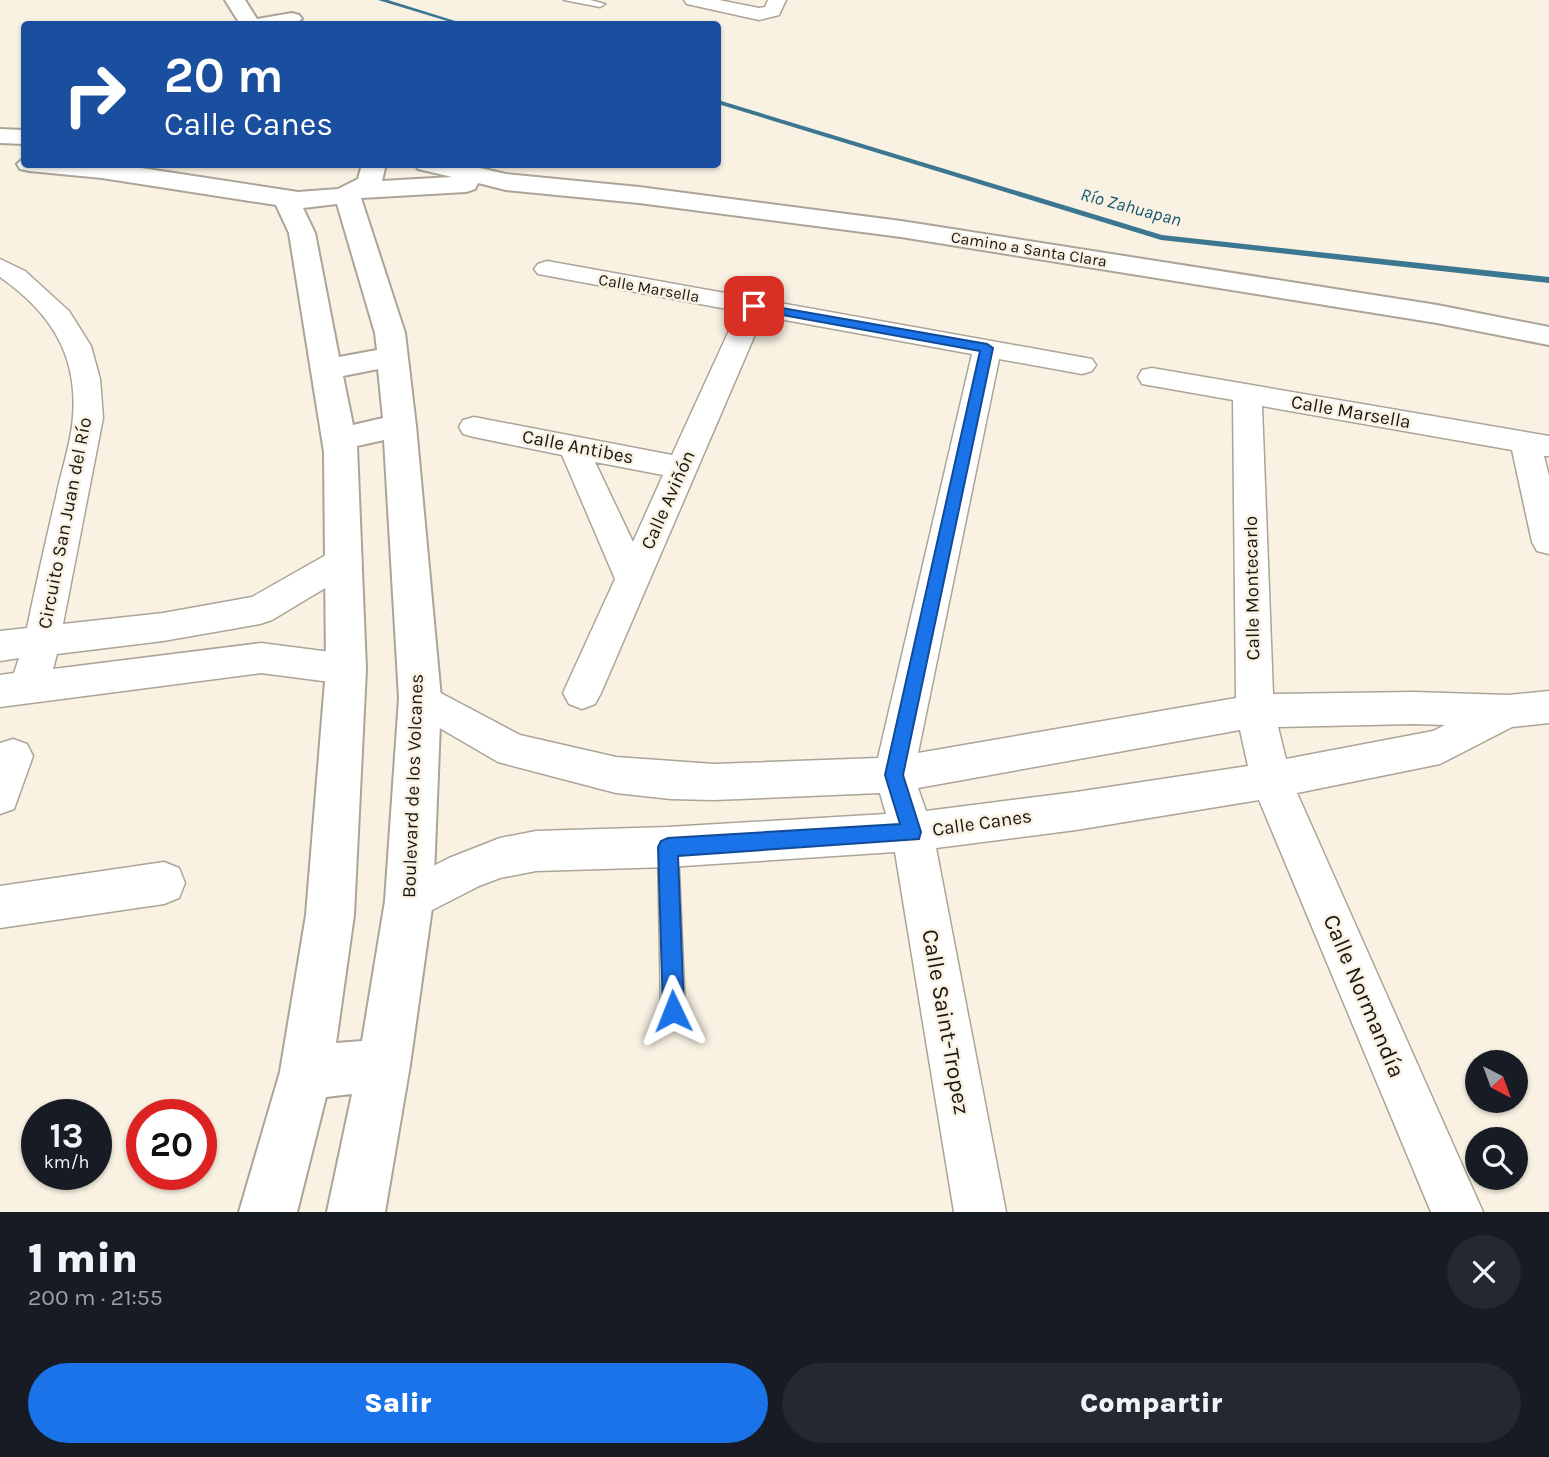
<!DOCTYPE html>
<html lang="es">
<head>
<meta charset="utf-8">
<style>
  :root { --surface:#171b24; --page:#242831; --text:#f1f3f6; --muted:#9ea1a6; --accent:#1a73e8 }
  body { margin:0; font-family:Karla,sans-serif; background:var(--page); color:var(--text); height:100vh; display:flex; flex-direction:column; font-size:26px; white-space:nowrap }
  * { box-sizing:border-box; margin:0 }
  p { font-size:23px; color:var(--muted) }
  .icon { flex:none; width:38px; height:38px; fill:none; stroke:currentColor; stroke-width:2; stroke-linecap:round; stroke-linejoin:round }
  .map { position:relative; height:1212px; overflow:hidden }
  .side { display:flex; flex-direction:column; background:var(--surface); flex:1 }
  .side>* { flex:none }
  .top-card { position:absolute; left:21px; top:21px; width:700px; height:147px; border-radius:7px; box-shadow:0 2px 5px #0004; background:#1a4fa0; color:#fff; overflow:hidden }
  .needle { width:46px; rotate:139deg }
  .tools { position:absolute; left:1465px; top:1050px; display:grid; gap:14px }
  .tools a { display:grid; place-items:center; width:63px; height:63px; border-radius:50%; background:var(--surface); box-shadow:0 2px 5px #0004; font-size:35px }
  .speed { position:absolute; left:21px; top:1099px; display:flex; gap:14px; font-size:35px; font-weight:700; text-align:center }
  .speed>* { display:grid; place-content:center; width:91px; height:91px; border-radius:50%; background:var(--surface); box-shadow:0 2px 5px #0004; line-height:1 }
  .speed small { font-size:18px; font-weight:400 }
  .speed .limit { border:10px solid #d22; background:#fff; color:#111 }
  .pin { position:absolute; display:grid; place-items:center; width:60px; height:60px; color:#fff; margin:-30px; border-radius:14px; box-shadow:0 4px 10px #0006 }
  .me { position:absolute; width:77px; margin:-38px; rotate:358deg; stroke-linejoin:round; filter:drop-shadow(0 0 5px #0008) }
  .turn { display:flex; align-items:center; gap:24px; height:147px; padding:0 28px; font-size:32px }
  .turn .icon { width:91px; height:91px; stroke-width:2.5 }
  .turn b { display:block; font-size:49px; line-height:60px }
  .round { display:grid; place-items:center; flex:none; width:74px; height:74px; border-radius:37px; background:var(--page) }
  .headline { display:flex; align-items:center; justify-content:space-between; height:119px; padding:0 28px }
  h1 { font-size:42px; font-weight:800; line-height:52px }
  .button { display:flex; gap:14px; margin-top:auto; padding:14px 28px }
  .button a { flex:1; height:80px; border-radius:42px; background:var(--accent); color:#fff; font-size:28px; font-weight:800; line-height:80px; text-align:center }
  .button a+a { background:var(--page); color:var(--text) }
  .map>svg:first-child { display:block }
</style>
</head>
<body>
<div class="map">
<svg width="1549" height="1212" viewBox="0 0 1549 1212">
  <rect width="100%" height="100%" fill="#f9f2e3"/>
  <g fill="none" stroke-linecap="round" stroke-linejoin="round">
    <path fill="#3c7792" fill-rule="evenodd" d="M378 0H388L465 24H457Z
      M718 100 1162 235 1549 277V283L1161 240 718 104Z"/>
    <g stroke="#aba497" stroke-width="3">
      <path id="lane" d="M564 0H590L605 4 600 7Z
        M668 837 675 840 678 847 685 1011 681 1019 673 1023 665 1019 661 1011 658 847 661 840Z"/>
    </g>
    <g stroke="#aba497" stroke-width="3">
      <path id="street" d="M684 0H719L759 8 765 7 768 0H786L779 15 759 20 687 4Z
        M0 259 25 271 69 311 91 346 100 379 103 418 63 624 163 613 252 597 333 551 345 547 357 551 362 560 357 569 272 620 260 624 163 641 57 654 53 669 261 643 346 654 359 658 364 669 359 680 346 684 261 673 0 707V675L14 673 19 658 0 661V631L27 628C36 584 46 540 56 497 61 471 71 444 73 417 78 354 50 312 0 277Z
        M547 261 1092 359 1096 365 1092 371 1082 374 999 359 918 753 1236 698 1233 400 1142 384 1138 377 1142 370 1152 368 1549 436V456H1544L1549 476V554L1537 551 1532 542 1512 450 1262 406 1273 694 1414 692 1508 695 1549 691V723L1512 727 1440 764 1297 793 1483 1212H1431L1259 800 1076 830 936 848 1006 1212H954L895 852 668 867 536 871 500 878 479 886 409 922 394 916 387 901 394 886 449 858 500 838 536 831 668 827 886 814 880 793 714 800 671 799 616 793 498 762 407 709 401 698 407 687 420 682 520 735 616 757 714 764 878 758 972 354 763 316 601 693 595 704 582 709 569 704 563 693 615 579 562 455 474 437 463 434 459 427 463 420 474 417 672 455 738 311 538 274 534 269 538 264ZM595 462 663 475 633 542ZM1414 724 1445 725 1433 731 1286 759 1278 727ZM1240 730 1248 766 1076 792 926 811 918 788Z
        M13 739 27 744 33 756 14 809 0 814V743Z
        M164 862 179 868 185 883 179 898 164 904 0 928V886Z"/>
    </g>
    <g stroke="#aba497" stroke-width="4">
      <path id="secondary" d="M225 0H245L257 19 292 13 299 15 302 19 294 24H240Z
        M0 129 24 130V144L0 143Z
        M24 158V164H115L298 192 338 189 358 179 362 164H386L382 181 452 177 418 169 415 164H462L506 174 639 187 901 221 1437 305 1549 327V345L1437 323 901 237 639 203 506 190 478 183 475 189 466 192 361 198 405 333 416 426 441 698 433 901 410 1065 385 1212H327L352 1094 326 1097 297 1212H239L280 1072 306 915 326 669 324 452 289 233 276 205 102 178 29 171 20 169 17 164ZM337 204 375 333 377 350 339 357 315 233 303 208ZM378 369 383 418 353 425 343 376ZM384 440 399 698 385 901 362 1041 336 1043 354 915 366 669 357 446Z"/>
    </g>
    <use href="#lane" fill="#fff" fill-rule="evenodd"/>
    <use href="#street" fill="#fff" fill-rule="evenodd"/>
    <use href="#secondary" fill="#fff" fill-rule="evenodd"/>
  </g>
  <path fill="#1a73e8" stroke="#114b97" stroke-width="2" d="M754 303 987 344 993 348 903 775 921 832 919 839 678 856 684 1011 681 1018 673 1022 666 1018 663 1011 658 847 661 841 668 838 900 824 885 775 980 351 750 309V304Z"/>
  <g text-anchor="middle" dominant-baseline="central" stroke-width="5" stroke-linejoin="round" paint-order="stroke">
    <g font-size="16" fill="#1a1712" stroke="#f9f2e3">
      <text transform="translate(1029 249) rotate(9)">Camino a Santa Clara</text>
      <text transform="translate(649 288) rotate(10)">Calle Marsella</text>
    </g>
    <g font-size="18" font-style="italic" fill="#125673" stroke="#f9f2e3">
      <text transform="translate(1131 207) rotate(15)">Río Zahuapan</text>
    </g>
    <g font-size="19" fill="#1a1712" stroke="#f9f2e3">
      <text transform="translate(1351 412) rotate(10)">Calle Marsella</text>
      <text transform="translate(578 447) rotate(11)">Calle Antibes</text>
      <text transform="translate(668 500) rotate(-66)">Calle Aviñón</text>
      <text transform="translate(65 523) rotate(-79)">Circuito San Juan del Río</text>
      <text transform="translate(1252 588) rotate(-91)">Calle Montecarlo</text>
      <text transform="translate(413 786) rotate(-88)">Boulevard de los Volcanes</text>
      <text transform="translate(982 823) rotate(-8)">Calle Canes</text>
    </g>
    <g font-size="23" fill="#1a1712" stroke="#f9f2e3">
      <text transform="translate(1364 996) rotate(67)">Calle Normandía</text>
      <text transform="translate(946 1022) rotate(80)">Calle Saint-Tropez</text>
    </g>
  </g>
</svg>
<div class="tools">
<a><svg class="needle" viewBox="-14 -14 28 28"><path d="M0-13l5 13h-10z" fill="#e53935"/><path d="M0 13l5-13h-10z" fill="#9ea1a6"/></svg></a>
<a><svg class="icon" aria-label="search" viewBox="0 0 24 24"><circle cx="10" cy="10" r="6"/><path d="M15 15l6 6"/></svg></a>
</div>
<div class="speed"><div>13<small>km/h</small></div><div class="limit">20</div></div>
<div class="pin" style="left:754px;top:306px;background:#d93025"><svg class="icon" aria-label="arrive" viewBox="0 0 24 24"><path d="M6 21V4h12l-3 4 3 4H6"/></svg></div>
<svg class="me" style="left:673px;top:1011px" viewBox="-20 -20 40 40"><path d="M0-17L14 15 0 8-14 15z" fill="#1a73e8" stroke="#fff" stroke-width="4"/></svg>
<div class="top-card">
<div class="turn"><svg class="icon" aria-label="right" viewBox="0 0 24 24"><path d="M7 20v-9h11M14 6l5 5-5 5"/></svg><div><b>20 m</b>Calle Canes</div></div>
</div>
</div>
<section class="side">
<div class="headline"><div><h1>1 min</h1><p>200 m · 21:55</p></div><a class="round"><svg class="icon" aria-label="close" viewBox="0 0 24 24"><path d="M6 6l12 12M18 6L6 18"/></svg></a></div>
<div class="button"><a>Salir</a><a>Compartir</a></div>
</section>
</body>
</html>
